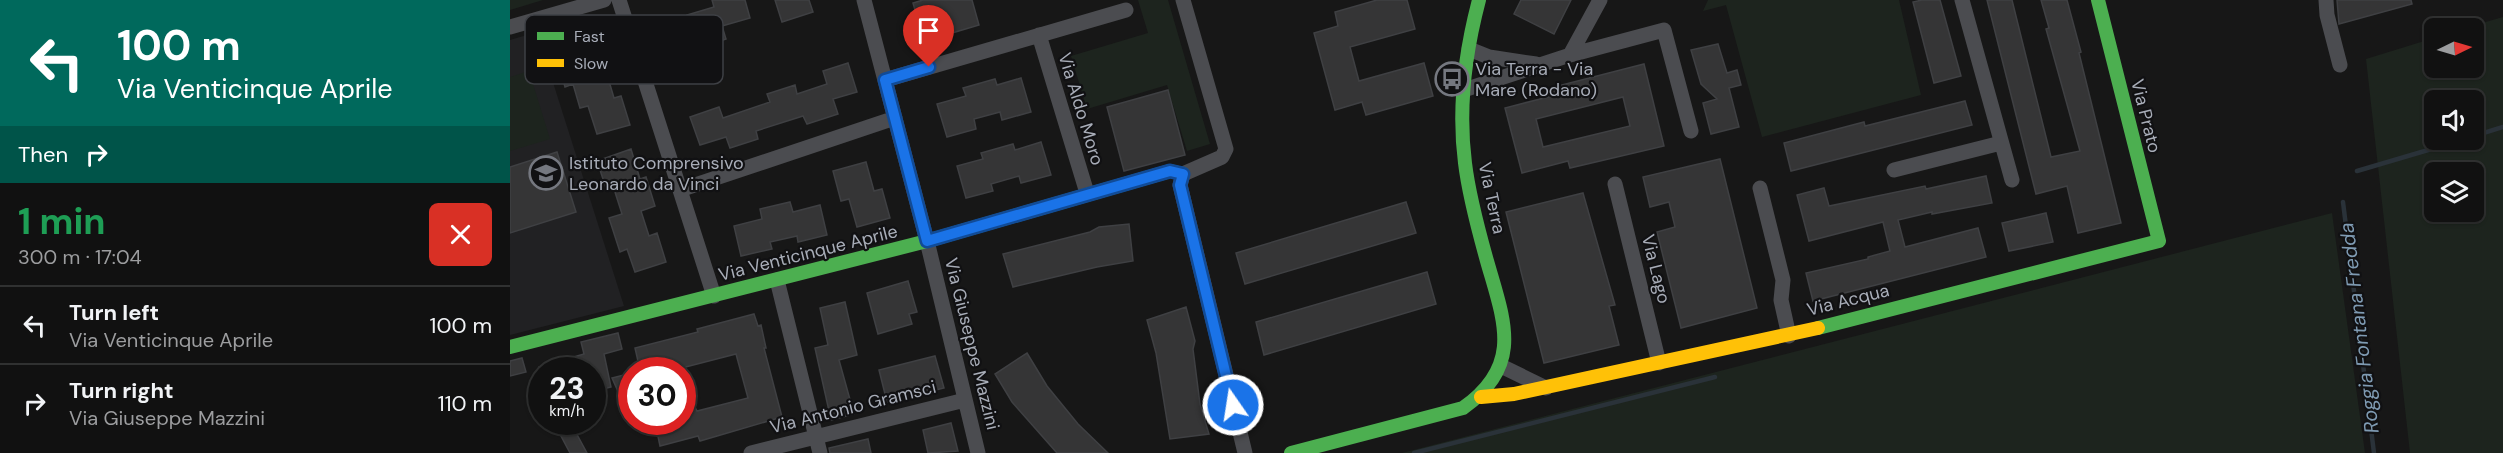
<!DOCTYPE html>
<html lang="en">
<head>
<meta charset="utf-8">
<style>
  :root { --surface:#111; --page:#1a1a1a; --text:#f1f3f6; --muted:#9c9d9f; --line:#303131 }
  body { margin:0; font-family:"DM Sans",sans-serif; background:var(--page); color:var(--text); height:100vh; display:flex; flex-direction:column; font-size:22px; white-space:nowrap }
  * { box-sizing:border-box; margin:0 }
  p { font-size:20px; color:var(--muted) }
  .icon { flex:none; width:33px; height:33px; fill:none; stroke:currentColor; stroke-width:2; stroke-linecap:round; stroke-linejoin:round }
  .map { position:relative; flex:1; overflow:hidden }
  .details { display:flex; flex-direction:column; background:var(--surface); width:510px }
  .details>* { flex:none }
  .hud { background:#00695c; color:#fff; overflow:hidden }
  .needle { width:39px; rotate:85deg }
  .controls { position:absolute; left:1914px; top:18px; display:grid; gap:12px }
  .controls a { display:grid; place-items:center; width:60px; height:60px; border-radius:9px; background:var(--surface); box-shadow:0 2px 4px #0004,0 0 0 2px var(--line); font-size:30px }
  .speed { position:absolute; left:18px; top:357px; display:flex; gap:12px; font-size:30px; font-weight:700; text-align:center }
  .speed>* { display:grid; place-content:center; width:78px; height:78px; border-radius:50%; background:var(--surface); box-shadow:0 2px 4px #0004,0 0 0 2px var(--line); line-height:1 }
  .speed small { font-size:15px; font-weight:400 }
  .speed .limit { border:9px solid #d22; background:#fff; color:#111 }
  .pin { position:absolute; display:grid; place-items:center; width:51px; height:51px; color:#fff; margin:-62px -26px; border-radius:50% 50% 50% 0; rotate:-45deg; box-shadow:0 0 6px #0007 }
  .pin .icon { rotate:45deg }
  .me { position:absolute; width:66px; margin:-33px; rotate:347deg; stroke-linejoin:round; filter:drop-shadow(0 0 4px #0008) }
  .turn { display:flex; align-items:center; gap:21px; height:126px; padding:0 18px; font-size:27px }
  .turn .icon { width:78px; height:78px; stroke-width:2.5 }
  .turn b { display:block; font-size:42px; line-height:51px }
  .then { display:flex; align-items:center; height:57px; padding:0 18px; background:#0003; gap:12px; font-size:22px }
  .round { display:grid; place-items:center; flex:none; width:63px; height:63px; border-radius:9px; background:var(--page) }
  .headline { display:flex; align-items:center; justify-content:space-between; height:102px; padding:0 18px }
  h1 { font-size:36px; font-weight:700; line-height:45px; color:#1e9e55 }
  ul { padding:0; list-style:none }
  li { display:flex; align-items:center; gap:18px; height:78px; padding:0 18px; border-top:2px solid var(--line) }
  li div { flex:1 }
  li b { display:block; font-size:22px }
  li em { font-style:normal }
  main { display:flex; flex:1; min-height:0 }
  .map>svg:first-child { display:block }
</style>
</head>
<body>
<main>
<section class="details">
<div class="hud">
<div class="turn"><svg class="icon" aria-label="left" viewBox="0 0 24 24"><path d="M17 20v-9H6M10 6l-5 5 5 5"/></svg><div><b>100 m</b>Via Venticinque Aprile</div></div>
<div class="then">Then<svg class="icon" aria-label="right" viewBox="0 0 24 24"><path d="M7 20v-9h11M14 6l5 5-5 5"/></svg></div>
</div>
<div class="headline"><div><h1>1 min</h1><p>300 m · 17:04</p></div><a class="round" style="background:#d93025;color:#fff"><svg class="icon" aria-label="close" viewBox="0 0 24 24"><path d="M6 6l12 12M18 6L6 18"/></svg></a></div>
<ul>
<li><svg class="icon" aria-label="left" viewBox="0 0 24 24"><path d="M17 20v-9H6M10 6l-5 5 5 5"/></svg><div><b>Turn left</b><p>Via Venticinque Aprile</p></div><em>100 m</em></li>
<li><svg class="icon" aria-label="right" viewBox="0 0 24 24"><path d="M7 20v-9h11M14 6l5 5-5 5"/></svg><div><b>Turn right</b><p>Via Giuseppe Mazzini</p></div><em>110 m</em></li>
</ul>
</section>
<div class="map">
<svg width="1993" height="453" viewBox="0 0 1993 453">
  <rect width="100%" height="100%" fill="#171717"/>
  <path fill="#212123" d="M27 32 114 306 0 335V40Z"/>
  <path fill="#1d241e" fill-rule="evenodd" d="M0 0H33L0 10Z
    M628 0H658L700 144 677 151 657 85 577 109 561 56 638 33Z
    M1198 0H1389L1411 95 1252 137 1216 5 1193 11Z
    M1993 17V453H1900L1856 59 1924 38V68H1964V28H1955ZM1964 100V140H1924V100ZM1924 172H1964V212H1924Z
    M19 71 40 139 0 151V77Z
    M1822 213 1855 453H892Z"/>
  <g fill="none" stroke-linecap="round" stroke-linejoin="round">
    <path stroke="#2a3239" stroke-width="4.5" d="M1964 136 1993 127
      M1847 171 1952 140
      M1833 202 1864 453
      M904 453 1205 377"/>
  </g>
  <path fill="#353536" stroke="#3f4043" stroke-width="1.5" fill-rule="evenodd" d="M202 0H235L240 18 212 26 216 39 192 47 196 60 163 70 153 34 180 26 177 15 204 7Z
    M265 0H299L303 12 272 22Z
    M413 0H462L469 25 442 33 440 27 412 35 403 3Z
    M867 0H897L905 29 840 47 849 81 914 63 923 96 856 115 852 102 825 110 804 33 828 26 825 12Z
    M1011 0H1061L1044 34 1004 14Z
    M1412 0H1430L1451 76 1424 83 1403 2Z
    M1477 0H1502L1541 157 1570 151 1536 29 1539 28 1531 0H1557L1571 52 1569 53 1611 223 1568 233 1557 186 1526 194Z
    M1827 0H1901L1902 4 1829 24Z
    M80 44 89 73 96 71 104 98 111 96 120 125 87 134 78 106 70 108 63 84 55 87 46 54Z
    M1208 44 1217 73 1227 70 1231 85 1219 88 1229 127 1201 134 1193 103 1207 99 1191 84 1181 50Z
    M338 63 347 92 323 99 328 114 297 124 293 116 246 131 248 139 220 148 216 137 190 145 180 117 209 107 213 118 260 102 257 94 285 85 287 94 317 84 313 71Z
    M1134 64 1154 146 1060 168 1058 161 1012 173 995 108 1042 96 1040 88ZM1113 97 1120 126 1033 147 1026 119Z
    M511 78 521 112 492 120 490 112 464 119 466 129 437 137 427 104 456 96 453 88 485 79 487 85Z
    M658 90 675 155 614 171 597 107Z
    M1455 101 1462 125 1281 171 1274 143 1354 122 1355 126Z
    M531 142 541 175 511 183 509 176 481 184 483 191 456 198 447 166 473 159 471 153 503 144 505 150Z
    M121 149 130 179 136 177 145 206 131 211 139 236 147 233 156 262 125 272 117 249 110 252 99 218 112 214 104 189 97 191 87 161Z
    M47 152 66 212 0 233V167Z
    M1210 159 1247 308 1171 328 1147 232 1165 227 1159 202 1140 207 1133 177Z
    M356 162 364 191 372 189 380 218 347 227 339 199 331 201 323 171Z
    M1476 176 1482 203 1422 214V212L1388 220 1395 247 1468 228 1476 257 1303 301 1296 273 1358 259V257L1380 251 1373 222 1299 241 1287 195 1314 188 1319 206 1415 186 1416 189Z
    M1073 193 1105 305 1099 306 1109 345 1034 363 996 212Z
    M280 202 283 212 310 205 317 235 288 242 287 236 260 242 262 249 231 256 224 226 252 219 250 209Z
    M896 202 906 233 735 284 726 253Z
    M1536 213 1543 242 1499 251 1492 223Z
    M619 224 623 261 587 267 503 287 493 254 580 232 589 227Z
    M917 272 926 304 754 355 746 322Z
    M398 281 407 312 399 314 402 324 368 334 357 293Z
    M335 302 347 355 329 360 344 414 321 420 305 348 318 345 310 308Z
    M676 307 685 341 683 349 690 404 699 434 660 439 646 353 637 320Z
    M244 314 248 326 251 325 256 348H254L272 417 190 441 188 436 150 446 145 422H172V408L184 405 187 411 238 398 226 354 164 370H130L125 348 188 332 187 329Z
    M108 333 112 349 94 354 101 387 82 392V370H29V367L74 354 71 342Z
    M517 353 537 386 568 424 598 453H547L502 402 485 374Z
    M425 356 434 388 377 402 369 370Z
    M12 358 16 372 0 376V361Z
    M122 373V388L119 389 122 415 119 416 102 378Z
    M441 423 448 451 418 453 413 430Z
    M64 429 77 453H60L51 436Z
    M358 439 361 453H320L319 448Z"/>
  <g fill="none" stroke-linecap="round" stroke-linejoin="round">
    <path stroke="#4b4c50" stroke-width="15" d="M109 0 204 296
      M354 0 417 241 468 453
      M673 0 716 149 712 157 673 174 670 185 735 453
      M1452 0 1502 180
      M1816 0 1817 15 1830 65
      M0 27 94 0
      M529 35 577 193
      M959 49 979 57 1026 64
      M1060 55 1090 0
      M375 80 616 10
      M954 90 1060 55 1154 30 1181 131
      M1384 170 1491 143
      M1105 184 1149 363
      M1250 188 1273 280 1271 300 1279 336
      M170 190 385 118
      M267 280 310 453
      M991 366 1036 388
      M241 453 455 400"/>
    <path stroke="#4caf50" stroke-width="14" d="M1308 328 1649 241 1588 0
      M0 347 417 241 660 171 673 174
      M781 453 953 408C1014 365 994 321 977 261 968 229 959 196 955 163 948 109 955 53 969 0"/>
    <path stroke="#ffc107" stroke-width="14" d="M971 397 1004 394 1308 328"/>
  </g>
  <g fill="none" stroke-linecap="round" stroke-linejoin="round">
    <g stroke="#114b97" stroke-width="15">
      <path id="route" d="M419 67 375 80 417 241 660 171 673 174 670 185 723 405"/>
    </g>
    <use href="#route" stroke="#1a73e8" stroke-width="10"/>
  </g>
  <defs>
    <g id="bus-ring" transform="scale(1.725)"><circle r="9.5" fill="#111113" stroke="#757880" stroke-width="1.5"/><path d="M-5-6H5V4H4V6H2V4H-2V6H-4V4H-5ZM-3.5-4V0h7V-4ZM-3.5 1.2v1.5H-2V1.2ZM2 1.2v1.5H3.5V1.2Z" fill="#757880"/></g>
    <g id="school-ring" transform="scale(1.725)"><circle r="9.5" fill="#111113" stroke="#757880" stroke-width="1.5"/><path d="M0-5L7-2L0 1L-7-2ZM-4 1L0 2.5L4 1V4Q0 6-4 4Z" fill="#757880"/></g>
  </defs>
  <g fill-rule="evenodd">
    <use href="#bus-ring" x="942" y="79"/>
    <use href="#school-ring" x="36" y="173"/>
  </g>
  <g text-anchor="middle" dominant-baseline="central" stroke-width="4.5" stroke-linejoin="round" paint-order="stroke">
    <g font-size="18" fill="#a8adb8" stroke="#111113" text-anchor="start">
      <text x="965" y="69">Via Terra - Via<tspan x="965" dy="21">Mare (Rodano)</tspan></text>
      <text x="59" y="163">Istituto Comprensivo<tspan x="59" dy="21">Leonardo da Vinci</tspan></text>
    </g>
    <g font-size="18" fill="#a8adb8" stroke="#111113">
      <text transform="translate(571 109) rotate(73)">Via Aldo Moro</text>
      <text transform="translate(1636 116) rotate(76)">Via Prato</text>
      <text transform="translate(982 198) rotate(78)">Via Terra</text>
      <text transform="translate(298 253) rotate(-14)">Via Venticinque Aprile</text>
      <text transform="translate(1146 269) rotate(76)">Via Lago</text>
      <text transform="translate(1338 300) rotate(-14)">Via Acqua</text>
      <text transform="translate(462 344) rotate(76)">Via Giuseppe Mazzini</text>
      <text transform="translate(343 407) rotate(-14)">Via Antonio Gramsci</text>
    </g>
    <g font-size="20" font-style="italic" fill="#7f9bb3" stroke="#111113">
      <text transform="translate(1849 328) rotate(-97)">Roggia Fontana Fredda</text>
    </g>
  </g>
  <rect x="15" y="15" width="198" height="69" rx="9" fill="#111113" stroke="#3e4045" stroke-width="1.5"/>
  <rect x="27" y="32" width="27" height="8" fill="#4caf50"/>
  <rect x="27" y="59" width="27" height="8" fill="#ffc107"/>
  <g font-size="16" fill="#a8adb8">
    <text x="64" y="42">Fast</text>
    <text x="64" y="69">Slow</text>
  </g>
</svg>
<div class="controls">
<a><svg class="needle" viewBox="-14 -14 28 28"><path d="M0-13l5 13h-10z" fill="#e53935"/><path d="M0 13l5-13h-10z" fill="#9c9d9f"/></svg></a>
<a><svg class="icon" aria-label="sound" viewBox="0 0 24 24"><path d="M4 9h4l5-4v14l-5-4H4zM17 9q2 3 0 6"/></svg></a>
<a><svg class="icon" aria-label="layers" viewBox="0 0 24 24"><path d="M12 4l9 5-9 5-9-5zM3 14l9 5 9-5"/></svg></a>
</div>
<div class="speed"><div>23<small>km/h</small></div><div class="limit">30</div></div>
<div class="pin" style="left:419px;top:67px;background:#d93025"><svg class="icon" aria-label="arrive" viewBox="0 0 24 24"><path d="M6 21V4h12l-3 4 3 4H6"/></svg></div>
<svg class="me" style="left:723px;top:405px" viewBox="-20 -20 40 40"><circle r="17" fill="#1a73e8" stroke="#fff" stroke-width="3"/><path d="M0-11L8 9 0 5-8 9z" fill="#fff"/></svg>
</div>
</main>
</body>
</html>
